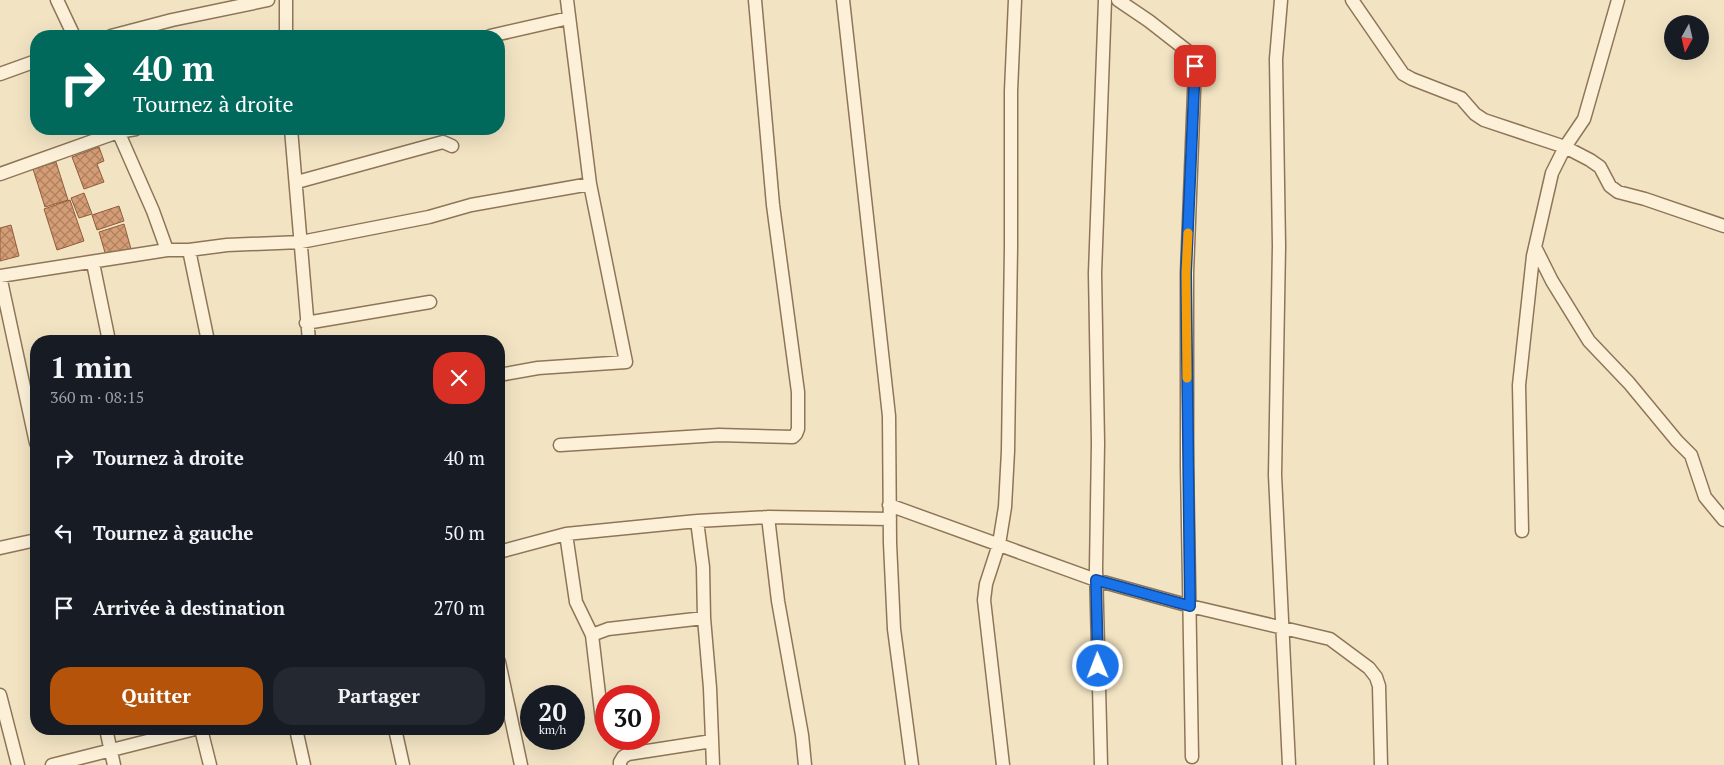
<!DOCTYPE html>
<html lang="fr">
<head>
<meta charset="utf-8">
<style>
  :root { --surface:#171b24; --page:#242831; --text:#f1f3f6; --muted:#9ea1a6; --accent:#b45309 }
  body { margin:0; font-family:"PT Serif",serif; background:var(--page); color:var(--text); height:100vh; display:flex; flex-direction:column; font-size:19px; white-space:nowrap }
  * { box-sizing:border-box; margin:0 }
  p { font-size:16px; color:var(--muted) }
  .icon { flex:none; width:28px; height:28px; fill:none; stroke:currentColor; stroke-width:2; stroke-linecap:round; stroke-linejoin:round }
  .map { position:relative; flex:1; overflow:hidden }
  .side { position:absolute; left:30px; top:335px; width:475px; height:400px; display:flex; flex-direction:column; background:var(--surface); border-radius:20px; box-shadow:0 5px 20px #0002 }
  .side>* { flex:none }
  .top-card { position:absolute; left:30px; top:30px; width:475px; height:105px; border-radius:20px; box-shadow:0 5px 20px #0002; background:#00695c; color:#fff; overflow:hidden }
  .needle { width:32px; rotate:188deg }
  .controls { position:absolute; left:1664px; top:15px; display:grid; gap:10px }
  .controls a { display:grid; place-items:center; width:45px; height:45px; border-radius:50%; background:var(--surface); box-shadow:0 5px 20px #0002; font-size:25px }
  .speed { position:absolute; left:520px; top:685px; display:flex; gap:10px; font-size:25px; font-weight:700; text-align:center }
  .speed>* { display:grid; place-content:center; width:65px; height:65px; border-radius:50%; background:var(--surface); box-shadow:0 5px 20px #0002; line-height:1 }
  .speed small { font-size:12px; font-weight:400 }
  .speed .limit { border:8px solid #d22; background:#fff; color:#111 }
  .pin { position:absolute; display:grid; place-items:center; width:42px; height:42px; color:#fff; margin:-21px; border-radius:10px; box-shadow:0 2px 8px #0006 }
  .me { position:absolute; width:55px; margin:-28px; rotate:359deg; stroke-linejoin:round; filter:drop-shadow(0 0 4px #0008) }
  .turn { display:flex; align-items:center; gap:18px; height:105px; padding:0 20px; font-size:22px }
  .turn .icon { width:65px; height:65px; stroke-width:2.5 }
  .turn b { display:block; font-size:35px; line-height:42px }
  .round { display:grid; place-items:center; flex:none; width:52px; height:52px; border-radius:20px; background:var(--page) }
  .head { display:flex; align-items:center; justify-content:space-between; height:85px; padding:0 20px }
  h1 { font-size:30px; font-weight:700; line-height:38px }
  .action { display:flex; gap:10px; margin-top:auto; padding:10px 20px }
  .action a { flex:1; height:58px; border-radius:20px; background:var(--accent); color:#fff; font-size:20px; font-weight:700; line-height:58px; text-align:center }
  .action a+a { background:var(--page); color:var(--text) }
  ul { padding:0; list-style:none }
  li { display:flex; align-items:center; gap:15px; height:75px; padding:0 20px }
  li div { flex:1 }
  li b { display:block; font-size:19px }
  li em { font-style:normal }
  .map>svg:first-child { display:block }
</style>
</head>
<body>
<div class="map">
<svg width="1724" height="765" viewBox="0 0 1724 765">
  <defs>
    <pattern id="building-cross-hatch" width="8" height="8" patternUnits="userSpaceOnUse" patternTransform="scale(1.25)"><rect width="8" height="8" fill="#d49d75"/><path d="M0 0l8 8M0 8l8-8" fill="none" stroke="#ad805f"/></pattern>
  </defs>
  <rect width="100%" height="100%" fill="#f2e4c3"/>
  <path fill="url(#building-cross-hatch)" stroke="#915d3b" d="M99 147 104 161 97 164 104 182 84 189 72 157Z
    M56 162 68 200 45 207 33 169Z
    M84 193 92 214 79 218 71 198Z
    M70 200 84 241 57 250 44 209Z
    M119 206 124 221 97 230 92 215Z
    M124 224 131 249 106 256 99 232Z
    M11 225 19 256 0 261V228Z"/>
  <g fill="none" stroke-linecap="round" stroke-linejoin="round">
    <g stroke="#8f7558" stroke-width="15">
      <path id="minor" d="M57 0 74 36
        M286 0V36
        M843 0 889 416 890 543 894 629 912 765
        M1118 0 1149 21 1190 53 1195 66 1187 273V465L1192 757
        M1281 0 1276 59 1279 246 1275 475 1289 765
        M1352 0 1403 74 1412 79 1461 98 1475 114 1484 120 1565 147 1590 160 1600 167 1610 186 1618 192 1645 199 1724 226
        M111 36 172 20 268 0
        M490 36 569 18
        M0 74 36 61
        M117 129 153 211 167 250
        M291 129 309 341
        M0 174 118 132 136 129
        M297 182 443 142 452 146
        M1535 247 1552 281 1589 341 1629 383 1677 441 1691 455 1705 497 1724 520
        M189 250 208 341
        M93 263 109 341
        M0 276 167 250H189L227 245 301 242 429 217 471 205 590 184
        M0 276 36 443
        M306 323 430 302
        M499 375 538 368 626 362 590 184 567 0
        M560 445 719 435 793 437 796 434 798 429V392L773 205 755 0
        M889 505 1096 580 1190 606 1330 639 1369 668 1376 677 1379 686 1381 765
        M768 517 778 601 802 735 805 765
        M697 521 703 567 704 618 710 688 713 765
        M1522 531 1519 385 1533 256 1552 173 1565 147 1584 119 1618 0
        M566 534 576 602 592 635 602 720
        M0 548 36 540
        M499 552 566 534 697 521 768 517 890 519
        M592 635 608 629 704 618
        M499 662 521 765
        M0 695 18 765
        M106 729 114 765
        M201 729 210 765
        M296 729 304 765
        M395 729 403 765
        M52 765 195 729
        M620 765V762L623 757 628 754 712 741
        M1003 765 984 600 986 584 999 544 1005 507 1008 451 1011 247V91L1015 0
        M1101 765 1096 569 1098 443 1095 273 1105 0"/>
    </g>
    <use href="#minor" stroke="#fcf1d8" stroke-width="12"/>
  </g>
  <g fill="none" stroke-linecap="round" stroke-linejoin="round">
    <g stroke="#114b97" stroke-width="12">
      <path id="route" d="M1098 666 1096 580 1190 606 1186 273 1195 66"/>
    </g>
    <use href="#route" stroke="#1a73e8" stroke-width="9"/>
    <path stroke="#f59e0b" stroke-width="9" d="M1187 378 1186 273 1188 233"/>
  </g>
</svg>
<div class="controls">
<a><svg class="needle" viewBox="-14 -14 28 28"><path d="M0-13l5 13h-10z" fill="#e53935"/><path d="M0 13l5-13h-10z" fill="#9ea1a6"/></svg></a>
</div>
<div class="speed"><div>20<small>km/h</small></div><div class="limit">30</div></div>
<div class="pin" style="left:1195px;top:66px;background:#d93025"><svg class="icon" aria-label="arrive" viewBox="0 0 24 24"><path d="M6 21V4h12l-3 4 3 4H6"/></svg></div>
<svg class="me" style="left:1098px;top:666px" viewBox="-20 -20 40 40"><circle r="17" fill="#1a73e8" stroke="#fff" stroke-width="3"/><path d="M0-11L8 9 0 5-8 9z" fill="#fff"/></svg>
<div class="top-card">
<div class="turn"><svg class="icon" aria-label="right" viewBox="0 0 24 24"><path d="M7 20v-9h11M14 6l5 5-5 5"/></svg><div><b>40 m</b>Tournez à droite</div></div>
</div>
<section class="side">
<div class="head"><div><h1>1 min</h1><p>360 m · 08:15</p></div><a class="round" style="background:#d93025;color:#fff"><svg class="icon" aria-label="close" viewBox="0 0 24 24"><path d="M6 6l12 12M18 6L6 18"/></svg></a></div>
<ul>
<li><svg class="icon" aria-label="right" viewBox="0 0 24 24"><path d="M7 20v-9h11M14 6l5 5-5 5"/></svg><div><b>Tournez à droite</b></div><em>40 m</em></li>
<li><svg class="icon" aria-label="left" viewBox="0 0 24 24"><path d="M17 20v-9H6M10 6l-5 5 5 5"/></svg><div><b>Tournez à gauche</b></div><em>50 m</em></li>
<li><svg class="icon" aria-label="arrive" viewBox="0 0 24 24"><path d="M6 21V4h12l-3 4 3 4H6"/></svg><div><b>Arrivée à destination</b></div><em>270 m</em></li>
</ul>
<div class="action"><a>Quitter</a><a>Partager</a></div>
</section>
</div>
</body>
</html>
